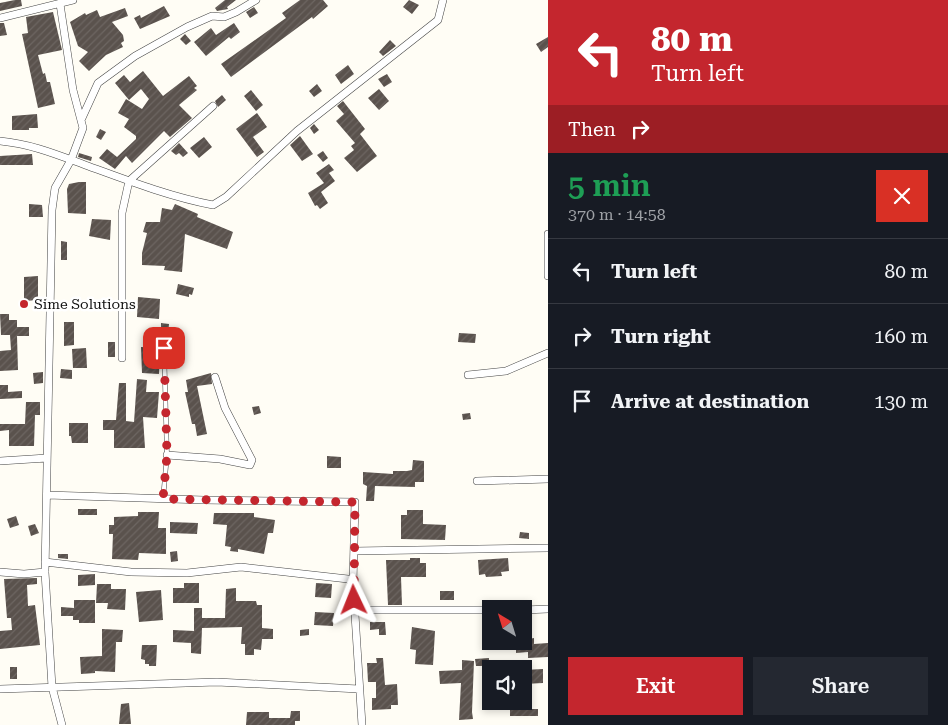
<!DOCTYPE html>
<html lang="en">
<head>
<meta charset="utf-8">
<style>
  :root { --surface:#171b24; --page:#242831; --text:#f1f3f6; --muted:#9ea1a6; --line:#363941; --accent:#c4262e }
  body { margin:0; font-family:"Roboto Serif",serif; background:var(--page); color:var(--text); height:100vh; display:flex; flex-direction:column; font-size:19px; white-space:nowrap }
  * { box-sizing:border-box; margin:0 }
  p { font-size:16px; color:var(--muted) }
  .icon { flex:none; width:28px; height:28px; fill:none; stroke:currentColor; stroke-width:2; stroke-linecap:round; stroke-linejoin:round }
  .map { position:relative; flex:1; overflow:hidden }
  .details { display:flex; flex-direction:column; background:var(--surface); width:400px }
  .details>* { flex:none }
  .hud { background:#c4262e; color:#fff; overflow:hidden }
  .needle { width:32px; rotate:322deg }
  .tools { position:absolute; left:482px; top:600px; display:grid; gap:10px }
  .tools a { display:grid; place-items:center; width:50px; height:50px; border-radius:0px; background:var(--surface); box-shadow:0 2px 8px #0003; font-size:25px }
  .pin { position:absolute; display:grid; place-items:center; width:42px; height:42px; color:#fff; margin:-21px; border-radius:10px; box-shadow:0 2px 8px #0006 }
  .me { position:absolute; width:55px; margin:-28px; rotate:358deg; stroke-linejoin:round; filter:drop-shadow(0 0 4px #0008) }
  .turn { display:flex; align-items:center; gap:18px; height:105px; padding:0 20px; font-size:22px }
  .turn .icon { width:65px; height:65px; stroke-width:2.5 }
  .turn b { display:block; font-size:35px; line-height:42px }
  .then { display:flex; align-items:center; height:48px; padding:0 20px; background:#0003; gap:10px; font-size:19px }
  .round { display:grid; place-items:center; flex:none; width:52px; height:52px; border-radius:0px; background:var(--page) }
  .headline { display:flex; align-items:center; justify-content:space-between; height:85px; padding:0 20px }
  h1 { font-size:30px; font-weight:600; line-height:38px; color:#1e9e55 }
  .button { display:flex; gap:10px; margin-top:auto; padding:10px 20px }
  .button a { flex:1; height:58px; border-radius:0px; background:var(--accent); color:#fff; font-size:20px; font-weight:600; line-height:58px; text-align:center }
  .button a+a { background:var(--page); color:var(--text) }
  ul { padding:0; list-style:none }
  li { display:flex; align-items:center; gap:15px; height:65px; padding:0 20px; border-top:1px solid var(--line) }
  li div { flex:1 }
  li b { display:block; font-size:19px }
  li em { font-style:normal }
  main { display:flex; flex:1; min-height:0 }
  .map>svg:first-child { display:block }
</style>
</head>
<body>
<main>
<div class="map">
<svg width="548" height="725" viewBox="0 0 548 725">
  <defs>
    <pattern id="building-hatch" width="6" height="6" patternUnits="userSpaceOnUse" patternTransform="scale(1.25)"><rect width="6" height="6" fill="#5a524d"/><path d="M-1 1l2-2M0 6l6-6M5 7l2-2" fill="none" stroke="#6d6662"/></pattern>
  </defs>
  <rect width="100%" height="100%" fill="#fffdf5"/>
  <path fill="url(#building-hatch)" d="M15 0H21L22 6 0 11V3Z
    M225 0H236L227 7 228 9 217 11 215 8Z
    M300 0H323L328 6 313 19 312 17 231 77 221 64 286 18 282 13Z
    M409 0 419 5 412 14 403 7Z
    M164 6 170 16 140 29 134 18 140 15 141 18Z
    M254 7 258 13 250 18 246 12Z
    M125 8 128 16 112 22 123 35 124 41 121 43 123 47 106 55 89 71 79 61 88 52 78 46 70 22 85 13 86 15 97 10 100 17Z
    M53 12 62 50 38 55 43 74 45 73 47 82H50L55 104 38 108 22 34 28 33 26 17Z
    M0 23H4L7 35 0 36Z
    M234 23 240 32 231 39 229 37 206 56 194 42 211 28 216 35Z
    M185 34 191 41 186 45 180 39Z
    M548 37V47L541 52 536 44Z
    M390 40 396 46 383 56 379 52Z
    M348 65 354 74 341 84 335 75Z
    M143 71 163 96 189 76 197 86 194 88 197 90 179 105 192 118 170 137 164 131 132 163 126 156 115 169 99 158 107 149 117 157 136 139V136L124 127 129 119 118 113 126 99 142 109 149 99 141 89 129 100 115 83 124 75 130 82Z
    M387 74 392 82 384 87 378 79Z
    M317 84 322 91 314 97 309 91Z
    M379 89 389 101 379 110 368 98Z
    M251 90 263 105 256 111 244 96Z
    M222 95 226 100 218 107 215 101Z
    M343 101 365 129 360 134 377 156 357 172 344 158 354 150 351 146 355 143 336 121 344 114 337 106Z
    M257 113 267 127 253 137 264 152 257 157 236 129Z
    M37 114 38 128H29V130H12V116Z
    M314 124 319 130 314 134 310 128Z
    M100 129 106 132 101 140 96 137Z
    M300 136 313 154 302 161 290 145Z
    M204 137 212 147 199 158 190 148Z
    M179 143 188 153 183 157 179 153 176 155 171 151Z
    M323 151 328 158 323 162 317 155Z
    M79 153 92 157 91 161 78 157Z
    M32 154 33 165H0V156Z
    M329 164 334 170 329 173 335 181 321 192 328 203 320 209 317 205 315 206 308 193 324 183 316 173Z
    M79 182H86V214L68 213 67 189 69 184Z
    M29 204 42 205 43 217H29Z
    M175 204 198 214 197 217 233 232 227 249 185 234 182 272 164 270 165 266 142 265V253L147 233 143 232 146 222H160L162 208 172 210Z
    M92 219 111 220 110 240 89 236Z
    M61 241 67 242V260H61Z
    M38 276V300L24 301V277Z
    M178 284 194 288 192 295 189 294V297L176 294Z
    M138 297 160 299 159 319 137 317Z
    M61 302H67V310H61Z
    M0 314H9V320H17V327H29V336H17L18 370 0 371V351L11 350 10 335H1Z
    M64 322H74V345L64 346Z
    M161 323 169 324 168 337H161Z
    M459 333 476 334 475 343 458 342Z
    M108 342H115V357H108Z
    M141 347 160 348 159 374 142 373Z
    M86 348 87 368H73L72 349Z
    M61 369 72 370V379L60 378Z
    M43 372V383L34 384 33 373Z
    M211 373 212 384 197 386 207 434 197 436 195 424H192L185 392H188L186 380Z
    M137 379 147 380 146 392H159L157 418 143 417 145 448H114V430H103V420H116L119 383H126V421L134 422Z
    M0 385H8V392L22 391V398L0 399Z
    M26 402H40V415H35L34 446H9V430L0 431V424H25Z
    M259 406 261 413 254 415 252 407Z
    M470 413 471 419 463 420 462 414Z
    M69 423H88V443H72L71 436H69Z
    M327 456 341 457V468H327Z
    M413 460 424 461V482H415V487L375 486 374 501H366L367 486 363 484V472L393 474V471H407L412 470Z
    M78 509H97V515H78Z
    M407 510H423V524L446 525 445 540 401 539V515H407Z
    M138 512H159L158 528H166V554L139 553 138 560 112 559 113 534H109V525H114V517L138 516Z
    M214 513H254V517L275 520 273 533H268L264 554 238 549V552L230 551 231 547 225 546 227 525 213 524Z
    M16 516 19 525 10 528 7 519Z
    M170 522 198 523 197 534 170 533Z
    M35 524 39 533 31 536 28 526Z
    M520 532 529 533V539L519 538Z
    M177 551 178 561 171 562 170 552Z
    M58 554H68V559L58 558Z
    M410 558H420V563H426V577H401L402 605H388L386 560H410Z
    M508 558 509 571 501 572 502 576 486 577 485 574 479 575 478 560Z
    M95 574V585L78 586V575Z
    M37 578V584L27 585 28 606 35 605 40 645 0 649V631L12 630 11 618H7L4 579Z
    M184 583H199V603H173V588H184Z
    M316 583 332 584 331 598 315 597Z
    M97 584H111V589H126L125 610 107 609 108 603H96Z
    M236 588V601H256L257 605H262V628L273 629V639H262L261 650 254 649V655H245V644H241L242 627 202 628 201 654 191 653V643L173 642V630L194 631V608H202V618H225L226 589Z
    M161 590 163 620 139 622 136 592Z
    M440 591H454V600H440Z
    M74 600H95V623H79V620H73V616H61V607L74 608Z
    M315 612 334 613 333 626 314 625Z
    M370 622H385L386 635H379V629L370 630Z
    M412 627 435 631 433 665 415 664 416 650 410 649Z
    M102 629 123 630 122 642H116L115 672 95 671V673L81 674 80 657 102 656Z
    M309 629V635L300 636V630Z
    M534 638V644L548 643V657L528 658V652L516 653V641Z
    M142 645H157L156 666H149V664H145V660L141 659Z
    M376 658H383L385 685 397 684 398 705H391V709L372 710V698H376V682H368L367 663H377Z
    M489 658V666H476L475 659Z
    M462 660 474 661 472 712 473 719 459 720 461 683 440 684 439 671 462 670Z
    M10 667H17V679H10Z
    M543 669V683L524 684V670Z
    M510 701H523V709H538V716H510Z
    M129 703 131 724H119L121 704Z
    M291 711H300V721H295V725H246L247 712H269V718H290Z"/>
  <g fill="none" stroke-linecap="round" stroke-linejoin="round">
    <g stroke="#444" stroke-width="5">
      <path id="lane" d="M163 499 167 455 164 347"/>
    </g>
    <g stroke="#444" stroke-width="8">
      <path id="street" d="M60 4 73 90 83 128 71 160 55 188 52 210 45 572 52 687 62 725
        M0 18 73 0
        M82 118 98 83 135 56 187 27 212 16 224 17 236 12 256 0
        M0 141C32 144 58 155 88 166 129 181 171 197 213 205L226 197 297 131 438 20 443 0
        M548 234V276
        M122 358V213L129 181 213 106
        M468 375 506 371 548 353
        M167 455 220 459 250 465 252 460 225 408 215 377
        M0 461 47 458
        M477 481 548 479
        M47 495 204 500 355 502 353 583 362 725
        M354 551 548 548
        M45 562 131 572 187 573 241 567 348 579 353 583
        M0 572 24 574 45 572
        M367 610H491
        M524 610 548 609
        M0 689 217 682 359 689"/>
    </g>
    <use href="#lane" stroke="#fff" stroke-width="4"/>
    <use href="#street" stroke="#fff" stroke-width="7"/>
  </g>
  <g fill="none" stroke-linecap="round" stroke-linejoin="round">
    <path stroke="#c4262e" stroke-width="9" stroke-dasharray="0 16.2" d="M164 348 167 455 163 499 355 502 354 600"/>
  </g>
  <circle fill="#c4262e" stroke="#fff" stroke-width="2" cx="24" cy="304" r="5"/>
  <g text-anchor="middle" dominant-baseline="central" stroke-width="5" stroke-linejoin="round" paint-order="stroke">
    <g font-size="14" fill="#111" stroke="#fff" text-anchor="start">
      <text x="34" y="304">Sime Solutions</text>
    </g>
  </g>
</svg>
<div class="tools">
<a><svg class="needle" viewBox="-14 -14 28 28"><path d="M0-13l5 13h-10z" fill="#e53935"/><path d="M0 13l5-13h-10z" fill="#9ea1a6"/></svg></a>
<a><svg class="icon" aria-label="sound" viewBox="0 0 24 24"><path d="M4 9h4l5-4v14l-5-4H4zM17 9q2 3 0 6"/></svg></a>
</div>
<div class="pin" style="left:164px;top:348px;background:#d93025"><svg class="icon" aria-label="arrive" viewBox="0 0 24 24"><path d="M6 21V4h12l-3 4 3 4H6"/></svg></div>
<svg class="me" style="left:354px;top:600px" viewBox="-20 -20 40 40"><path d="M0-17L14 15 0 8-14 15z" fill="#c4262e" stroke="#fff" stroke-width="4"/></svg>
</div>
<section class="details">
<div class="hud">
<div class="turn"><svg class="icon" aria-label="left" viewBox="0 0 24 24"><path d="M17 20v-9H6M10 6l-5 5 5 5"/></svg><div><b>80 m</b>Turn left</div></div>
<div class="then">Then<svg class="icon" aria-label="right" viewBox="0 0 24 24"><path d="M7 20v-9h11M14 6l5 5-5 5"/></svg></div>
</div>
<div class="headline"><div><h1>5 min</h1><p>370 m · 14:58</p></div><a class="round" style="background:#d93025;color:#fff"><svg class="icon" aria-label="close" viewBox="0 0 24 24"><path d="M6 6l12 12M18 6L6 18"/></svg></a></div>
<ul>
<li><svg class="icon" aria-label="left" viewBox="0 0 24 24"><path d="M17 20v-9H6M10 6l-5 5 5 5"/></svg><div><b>Turn left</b></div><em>80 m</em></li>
<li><svg class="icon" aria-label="right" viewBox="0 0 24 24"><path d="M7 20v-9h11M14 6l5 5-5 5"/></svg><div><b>Turn right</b></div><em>160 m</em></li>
<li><svg class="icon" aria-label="arrive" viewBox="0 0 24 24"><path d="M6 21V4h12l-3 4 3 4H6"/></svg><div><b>Arrive at destination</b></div><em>130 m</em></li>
</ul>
<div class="button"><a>Exit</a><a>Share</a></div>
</section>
</main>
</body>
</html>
